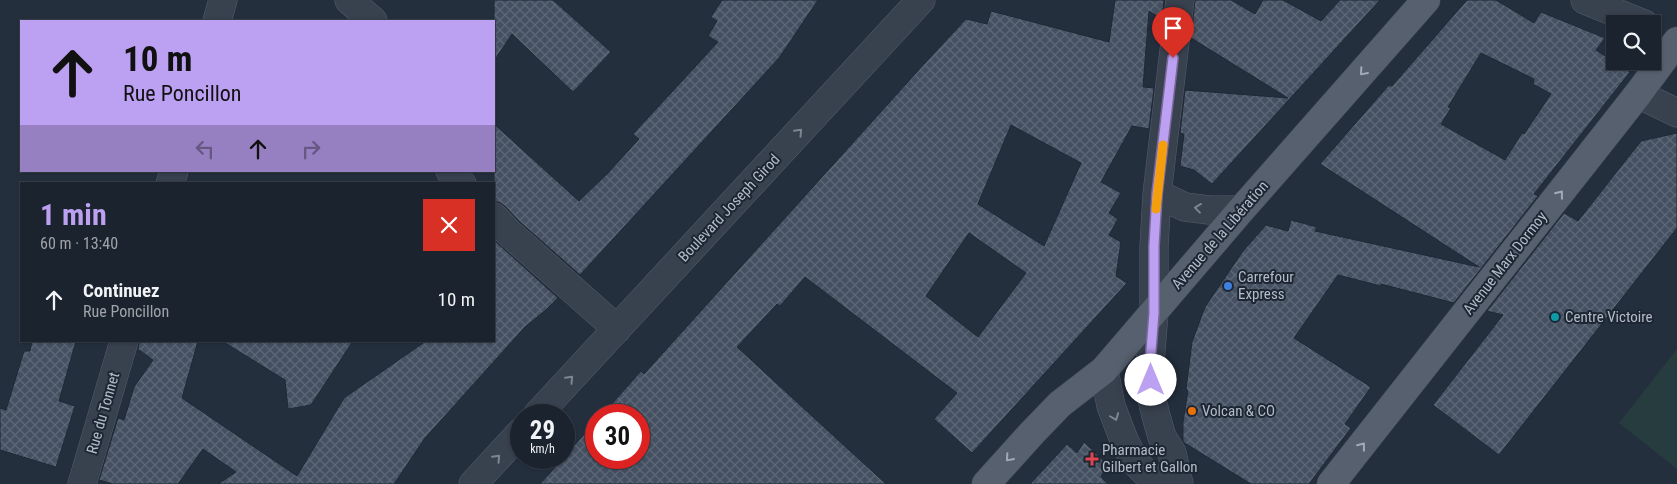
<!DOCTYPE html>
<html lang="fr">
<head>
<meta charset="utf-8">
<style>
  :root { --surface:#1b232e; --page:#282f3a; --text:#f1f3f6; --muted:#a0a4aa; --line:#39404a; --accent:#bca0f2 }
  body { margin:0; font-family:"Roboto Condensed",sans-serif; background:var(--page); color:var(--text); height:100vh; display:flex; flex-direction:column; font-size:19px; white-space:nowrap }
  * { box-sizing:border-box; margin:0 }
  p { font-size:16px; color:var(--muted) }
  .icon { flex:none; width:28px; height:28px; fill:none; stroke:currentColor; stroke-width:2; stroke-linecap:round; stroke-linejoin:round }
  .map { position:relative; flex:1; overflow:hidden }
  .drawer { position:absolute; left:20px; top:182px; width:475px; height:160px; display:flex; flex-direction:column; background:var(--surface); border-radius:0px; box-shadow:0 1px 4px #0004,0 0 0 1px var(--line) }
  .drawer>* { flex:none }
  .hud { position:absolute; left:20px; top:20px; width:475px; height:152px; border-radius:0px; box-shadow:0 1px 4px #0004,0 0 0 1px var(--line); background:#bca0f2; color:#111; overflow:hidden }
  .fabs { position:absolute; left:1606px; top:15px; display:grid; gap:10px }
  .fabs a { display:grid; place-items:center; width:55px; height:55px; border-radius:0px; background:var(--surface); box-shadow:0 1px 4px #0004,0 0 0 1px var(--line); font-size:25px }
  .speed { position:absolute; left:510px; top:404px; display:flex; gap:10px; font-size:25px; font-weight:700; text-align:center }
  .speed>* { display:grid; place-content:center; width:65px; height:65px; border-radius:50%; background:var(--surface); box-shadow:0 1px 4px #0004,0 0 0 1px var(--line); line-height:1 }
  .speed small { font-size:12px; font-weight:400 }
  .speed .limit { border:8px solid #d22; background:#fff; color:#111 }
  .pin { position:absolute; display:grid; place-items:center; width:42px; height:42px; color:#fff; margin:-51px -21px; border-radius:50% 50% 50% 0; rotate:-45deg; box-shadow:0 0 5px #0007 }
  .pin .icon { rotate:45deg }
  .me { position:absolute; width:55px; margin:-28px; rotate:0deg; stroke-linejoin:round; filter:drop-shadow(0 0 4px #0008) }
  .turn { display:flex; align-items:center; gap:18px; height:105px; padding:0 20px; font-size:22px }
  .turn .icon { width:65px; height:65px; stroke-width:2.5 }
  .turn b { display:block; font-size:35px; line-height:42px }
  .lanes { display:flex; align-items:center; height:48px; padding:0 20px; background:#0003; justify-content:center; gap:25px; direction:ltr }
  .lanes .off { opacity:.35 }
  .round { display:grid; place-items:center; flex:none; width:52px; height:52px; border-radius:0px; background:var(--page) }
  .headline { display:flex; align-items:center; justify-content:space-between; height:85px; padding:0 20px }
  h1 { font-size:30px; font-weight:700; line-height:38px; color:var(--accent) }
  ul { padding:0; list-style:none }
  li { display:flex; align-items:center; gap:15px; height:65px; padding:0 20px }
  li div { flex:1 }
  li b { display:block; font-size:19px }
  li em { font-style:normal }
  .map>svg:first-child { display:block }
</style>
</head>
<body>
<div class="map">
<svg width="1677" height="484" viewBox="0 0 1677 484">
  <defs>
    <pattern id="building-cross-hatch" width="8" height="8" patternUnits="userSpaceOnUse" patternTransform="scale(1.25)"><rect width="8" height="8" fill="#455162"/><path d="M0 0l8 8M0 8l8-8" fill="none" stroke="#5d6877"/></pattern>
  </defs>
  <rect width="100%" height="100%" fill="#242f3e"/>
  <path fill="#263c3f" d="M1677 349V469L1619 423Z"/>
  <path fill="url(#building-cross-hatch)" stroke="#1f2835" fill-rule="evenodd" d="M494 0H553L611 52 573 92 512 34 494 61Z
    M722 0H818L779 58 580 275 519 221 505 206 499 202H494V124L579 201 608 173 639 139 633 134 718 42 708 36 717 21 711 17Z
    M1115 0H1164L1162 19 1149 11 1143 87 1154 88 1149 129 1132 126 1101 182 1121 193 1109 213 1118 219 1109 235 1121 242 1116 276 1127 283 972 453 934 419 957 393 805 277 780 306 777 304 737 347 886 484H540L596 421V458H639V415H602L641 371 644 374 925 63 966 19 987 24 991 11 1109 42ZM1011 125 1081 163 1044 246 978 204ZM969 233 1026 273 978 337 926 296Z
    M1195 0H1231L1255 14 1263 0H1283L1321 21 1340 0H1380L1212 184 1194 170 1180 166 1184 134 1180 133 1185 90 1288 98 1191 38Z
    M1467 0H1496L1534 23 1541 12 1605 38 1596 50 1630 72 1534 194 1538 196 1454 303 1381 284V286L1338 275 1294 338 1371 387 1345 424 1351 428 1309 484H1251L1183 442V422L1188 391 1186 389 1192 342 1205 307 1243 251 1266 225 1288 231 1291 220 1317 227 1315 231 1479 267 1320 164 1389 85 1392 86ZM1481 53 1534 79 1533 84 1551 94 1524 134 1522 133 1505 160 1441 124 1451 108 1448 107Z
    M1677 133V228L1499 455 1433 405 1503 315 1487 311 1564 213 1578 221 1641 141Z
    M494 240 558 298 547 309 525 327 425 438 394 484H218L236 472 203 449 178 484H113L99 480 118 418 124 420 134 387 153 360 138 349 139 341H198L182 398 297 476 344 398 426 341H494Z
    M32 341H76L59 401 75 406 56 467 0 450V408L6 410 24 351H30Z
    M222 341H353L311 405 288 409 285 380Z
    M1084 442 1107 464 1101 477 1108 484H1030L1067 444 1077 453Z"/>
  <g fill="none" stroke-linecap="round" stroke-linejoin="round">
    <g stroke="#565f6c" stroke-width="29">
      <path id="minor" d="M349 0 373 21
        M1585 0 1644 24
        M217 21 223 0
        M1638 94 1677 113
        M450 171 462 184
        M170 184 174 171
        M1157 194 1185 207 1209 210H1241
        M494 217 508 232 617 329
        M1104 370 1111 406 1124 440 1135 462 1150 477 1170 484
        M537 415 921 0
        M82 484 124 341
        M473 484 521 432
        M1179 484 1172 453 1162 437 1156 416 1151 396 1150 363 1154 313V246L1157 194 1180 0"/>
    </g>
    <g stroke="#414a57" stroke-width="29">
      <path id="major" d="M986 484 1032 433 1060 404 1104 370 1241 210 1426 0
        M1331 484 1638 94 1677 41"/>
    </g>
    <use href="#minor" stroke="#38414e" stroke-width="28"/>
    <use href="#major" stroke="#56606e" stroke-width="28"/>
  </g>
  <defs><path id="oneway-chevron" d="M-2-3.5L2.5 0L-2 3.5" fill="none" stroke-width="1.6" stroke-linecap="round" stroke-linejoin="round" transform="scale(1.25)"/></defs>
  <g stroke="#a1aab7">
    <use href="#oneway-chevron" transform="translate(1363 72) rotate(131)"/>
    <use href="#oneway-chevron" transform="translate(1560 194) rotate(-52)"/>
    <use href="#oneway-chevron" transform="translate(1362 446) rotate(-52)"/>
    <use href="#oneway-chevron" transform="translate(1009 458) rotate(131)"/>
  </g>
  <g stroke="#7c8592">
    <use href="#oneway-chevron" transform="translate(799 132) rotate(-47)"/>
    <use href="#oneway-chevron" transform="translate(1198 208) rotate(-173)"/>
    <use href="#oneway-chevron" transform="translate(570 379) rotate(-47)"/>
    <use href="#oneway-chevron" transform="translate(1115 417) rotate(69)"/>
    <use href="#oneway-chevron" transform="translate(497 458) rotate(-47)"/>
  </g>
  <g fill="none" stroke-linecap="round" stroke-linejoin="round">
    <g stroke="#7a689d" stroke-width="12">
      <path id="route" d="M1151 380 1150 363 1154 313V246L1157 194 1173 58"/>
    </g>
    <use href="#route" stroke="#bca0f2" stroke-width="9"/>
    <path stroke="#f59e0b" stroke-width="9" d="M1156 209 1163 145"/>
  </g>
  <circle fill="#3f7fe0" stroke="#1d2633" stroke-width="2" cx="1228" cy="286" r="5"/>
  <circle fill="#0f9aa8" stroke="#1d2633" stroke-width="2" cx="1555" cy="317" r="5"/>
  <circle fill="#e8710a" stroke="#1d2633" stroke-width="2" cx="1192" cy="411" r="5"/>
  <path fill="#e0444e" stroke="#1d2633" stroke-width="2" d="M1089.5 451.5h5v5h5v5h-5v5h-5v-5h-5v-5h5z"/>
  <g text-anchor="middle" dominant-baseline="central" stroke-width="4" stroke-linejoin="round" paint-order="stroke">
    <g font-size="15" fill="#b4bcc9" stroke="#1d2633">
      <text transform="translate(729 208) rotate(-47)">Boulevard Joseph Girod</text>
      <text transform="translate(1220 235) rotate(-49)">Avenue de la Libération</text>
      <text transform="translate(1505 263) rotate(-52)">Avenue Marx Dormoy</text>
      <text transform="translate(103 413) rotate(-74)">Rue du Tonnet</text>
    </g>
    <g font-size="15" fill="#b4bcc9" stroke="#1d2633" text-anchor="start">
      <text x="1238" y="277">Carrefour<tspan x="1238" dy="17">Express</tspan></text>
      <text x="1565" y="317">Centre Victoire</text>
      <text x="1202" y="411">Volcan &amp; CO</text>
      <text x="1102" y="450">Pharmacie<tspan x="1102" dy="17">Gilbert et Gallon</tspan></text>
    </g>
  </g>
</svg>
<div class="fabs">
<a><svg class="icon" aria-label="search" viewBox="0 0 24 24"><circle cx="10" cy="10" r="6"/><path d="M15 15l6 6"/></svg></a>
</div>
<div class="speed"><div>29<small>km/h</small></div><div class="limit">30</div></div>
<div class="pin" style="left:1173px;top:58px;background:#d93025"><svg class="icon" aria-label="arrive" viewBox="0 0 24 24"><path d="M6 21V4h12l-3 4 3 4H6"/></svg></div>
<svg class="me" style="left:1151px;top:380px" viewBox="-20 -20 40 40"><circle r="19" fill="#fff"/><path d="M0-13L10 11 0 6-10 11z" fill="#bca0f2"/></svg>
<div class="hud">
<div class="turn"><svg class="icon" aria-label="ahead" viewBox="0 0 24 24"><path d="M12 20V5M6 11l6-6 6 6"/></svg><div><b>10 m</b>Rue Poncillon</div></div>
<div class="lanes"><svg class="icon off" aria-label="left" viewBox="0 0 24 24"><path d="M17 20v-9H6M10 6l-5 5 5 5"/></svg><svg class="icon" aria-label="ahead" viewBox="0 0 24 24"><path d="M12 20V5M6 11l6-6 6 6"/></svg><svg class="icon off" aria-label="right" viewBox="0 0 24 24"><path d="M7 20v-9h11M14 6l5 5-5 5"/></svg></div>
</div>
<section class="drawer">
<div class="headline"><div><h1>1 min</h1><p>60 m · 13:40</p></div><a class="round" style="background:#d93025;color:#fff"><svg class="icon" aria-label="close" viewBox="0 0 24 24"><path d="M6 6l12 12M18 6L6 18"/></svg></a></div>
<ul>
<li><svg class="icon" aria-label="ahead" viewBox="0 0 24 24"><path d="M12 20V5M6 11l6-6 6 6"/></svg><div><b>Continuez</b><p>Rue Poncillon</p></div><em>10 m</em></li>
</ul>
</section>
</div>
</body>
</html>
